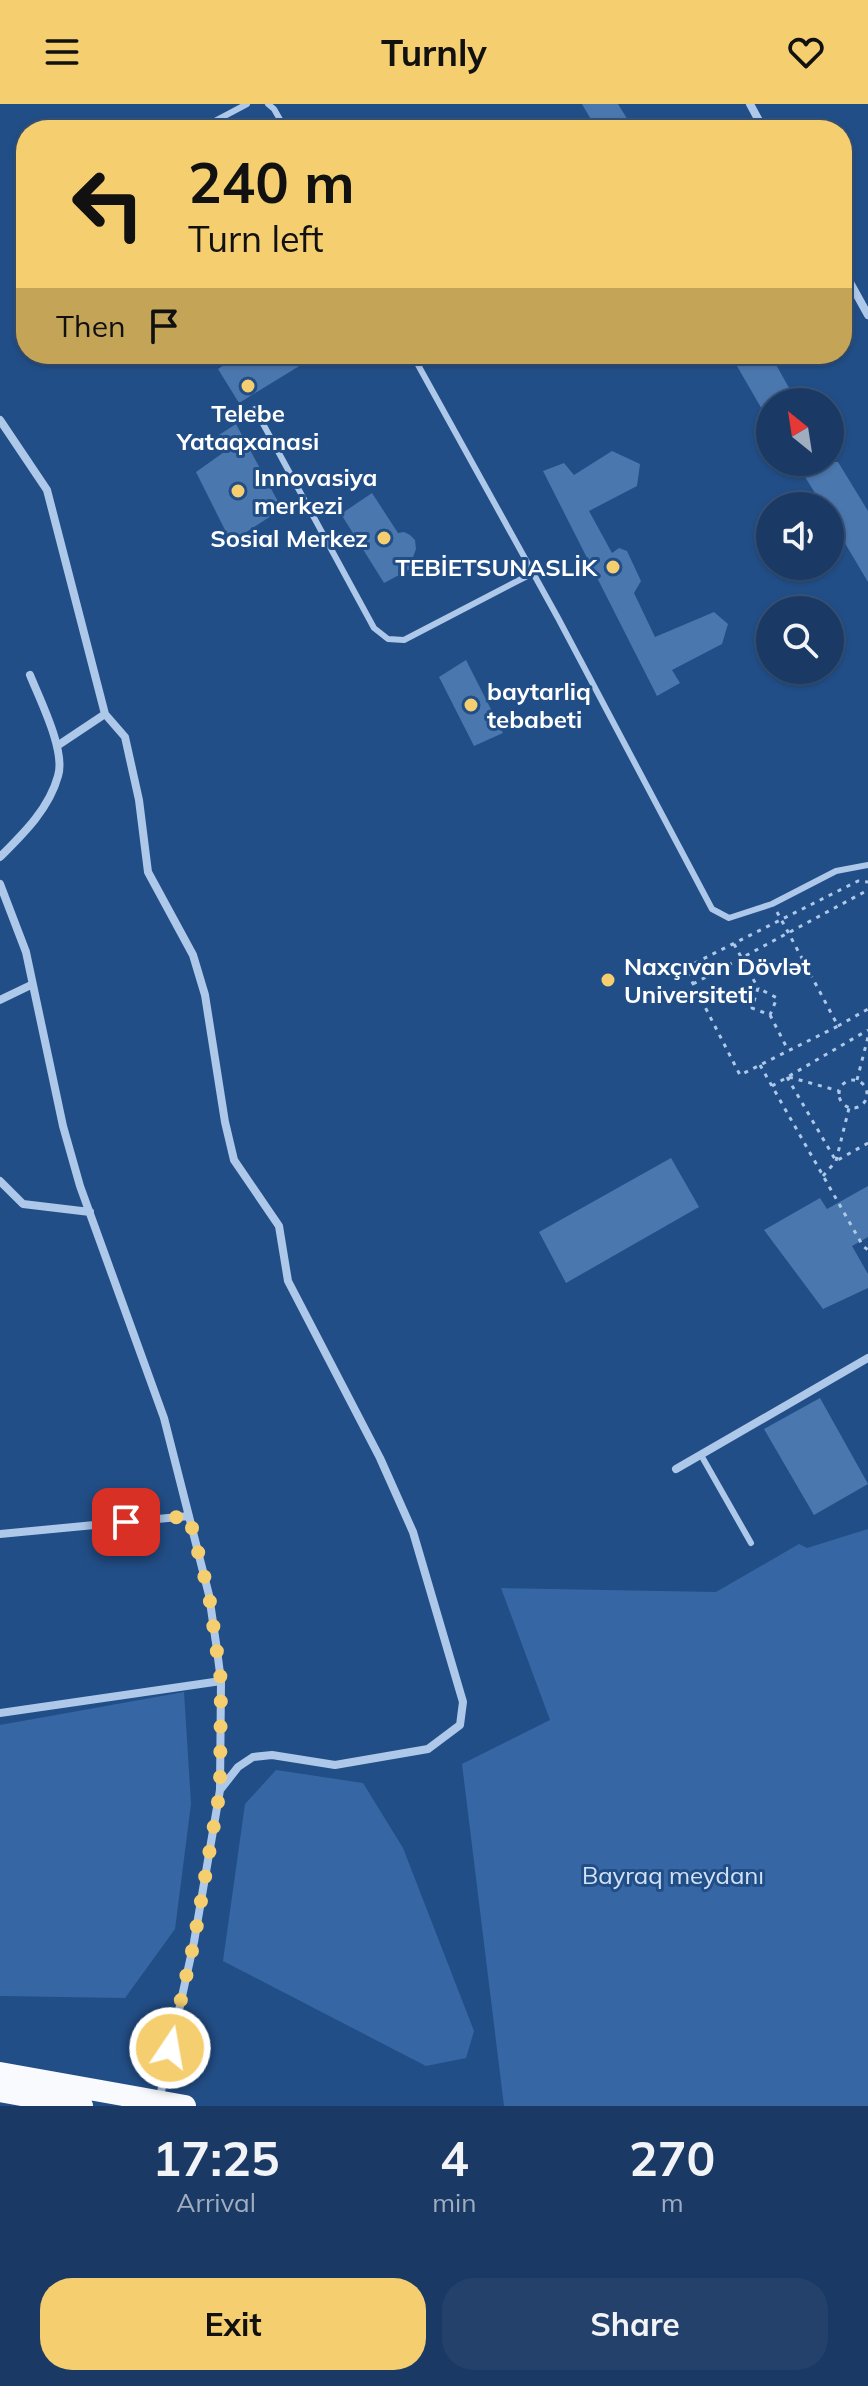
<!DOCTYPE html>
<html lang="en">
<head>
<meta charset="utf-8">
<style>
  :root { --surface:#1a3a65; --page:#23416b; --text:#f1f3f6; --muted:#9fadbf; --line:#385479; --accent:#f5cf6f }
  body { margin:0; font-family:Mulish,sans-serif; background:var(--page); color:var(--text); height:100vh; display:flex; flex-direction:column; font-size:30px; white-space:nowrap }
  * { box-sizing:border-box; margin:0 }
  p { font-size:26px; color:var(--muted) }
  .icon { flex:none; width:44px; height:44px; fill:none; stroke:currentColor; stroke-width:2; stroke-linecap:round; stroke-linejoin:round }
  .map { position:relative; height:2002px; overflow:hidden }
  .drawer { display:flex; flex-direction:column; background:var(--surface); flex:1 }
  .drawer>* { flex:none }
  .hud { position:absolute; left:16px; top:16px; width:836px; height:244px; border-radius:32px; box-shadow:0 2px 6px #0004,0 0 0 2px var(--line); background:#f5cf6f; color:#111; overflow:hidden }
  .needle { width:52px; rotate:330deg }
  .fabs { position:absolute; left:756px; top:284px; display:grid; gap:16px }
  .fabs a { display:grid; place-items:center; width:88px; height:88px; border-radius:50%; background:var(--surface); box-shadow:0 2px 6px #0004,0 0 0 2px var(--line); font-size:40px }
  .pin { position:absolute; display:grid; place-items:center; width:68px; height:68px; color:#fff; margin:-34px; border-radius:16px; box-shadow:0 4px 12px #0006 }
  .me { position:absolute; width:88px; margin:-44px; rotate:12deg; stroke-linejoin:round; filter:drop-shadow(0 0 6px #0008) }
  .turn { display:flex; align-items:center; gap:28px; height:168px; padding:0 40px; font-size:36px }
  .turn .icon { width:104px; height:104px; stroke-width:2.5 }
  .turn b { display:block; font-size:56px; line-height:68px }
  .then { display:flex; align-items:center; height:76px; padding:0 40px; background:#0003; gap:16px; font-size:30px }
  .eta { display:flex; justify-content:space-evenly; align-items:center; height:136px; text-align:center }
  .eta b { font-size:48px; font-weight:700; line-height:56px }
  .action { display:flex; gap:16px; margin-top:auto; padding:16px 40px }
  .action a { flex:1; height:92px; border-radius:32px; background:var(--accent); color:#111; font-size:32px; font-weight:700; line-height:92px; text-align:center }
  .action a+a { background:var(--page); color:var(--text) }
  header { display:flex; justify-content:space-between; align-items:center; height:104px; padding:0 40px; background:var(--accent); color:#111; font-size:36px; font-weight:700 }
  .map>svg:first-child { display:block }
</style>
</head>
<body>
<header><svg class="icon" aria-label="menu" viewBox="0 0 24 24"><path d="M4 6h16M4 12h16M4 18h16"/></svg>Turnly<svg class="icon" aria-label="heart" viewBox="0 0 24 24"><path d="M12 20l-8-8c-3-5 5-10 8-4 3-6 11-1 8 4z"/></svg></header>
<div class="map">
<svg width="868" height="2002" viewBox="0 0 868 2002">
  <rect width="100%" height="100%" fill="#224e87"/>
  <path fill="#3667a4" d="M868 1425V2002H504L462 1660 550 1616 501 1484 716 1488 799 1440 807 1444Z
    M184 1588 191 1700 175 1825 125 1894 0 1892V1621Z
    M276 1666 363 1679 403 1744 474 1927 466 1954 426 1962 223 1857 245 1700Z"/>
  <path fill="#4b77af" d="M582 0H618L634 26H597Z
    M240 250H306L301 261 239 299 218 265Z
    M730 250H770L797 298H770V319Z
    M236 320 282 405 231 438 196 368 227 346 219 331Z
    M612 347 640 360 637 382 589 407 612 449 619 444 627 447 641 477 634 489 655 533 714 508 728 520 722 540 672 566 680 579 657 592 543 367 564 359 574 371Z
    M819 358H838L868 407V478L830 414V402H823L802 368Z
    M372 389 398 429 404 428 410 431 415 436 416 445 412 456 416 462 384 479 341 410Z
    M466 556 503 629 474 642 439 573Z
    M671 1054 699 1103 566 1179 539 1128Z
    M868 1082V1133L852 1142 868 1170V1184L823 1205 764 1126 820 1094 827 1105Z
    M820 1294 868 1380 814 1411 764 1325Z"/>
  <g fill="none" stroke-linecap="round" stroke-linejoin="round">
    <path stroke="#adc8e9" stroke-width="3" stroke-dasharray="4 6" stroke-linecap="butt" d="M777 808 788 828 838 922 740 971 685 864 858 777 868 778
      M734 840 758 884 752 904 770 911 777 894 758 884
      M693 880 868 786
      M770 911 788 946
      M838 922 868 905
      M760 961 863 1142 868 1146
      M787 973 836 1057 868 1039
      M789 973 839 987
      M857 976 868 933
      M839 990a14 14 0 1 1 28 0a14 14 0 1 1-28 0Z
      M772 982 868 926
      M823 1072 836 1057 849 1004"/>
    <path stroke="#adc8e9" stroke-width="6" d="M268 0 274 5 286 26
      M198 26 247 0
      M412 250 558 514 712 805 729 814 772 800 836 767 868 761
      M255 305 374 524 388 535 404 536 533 469
      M701 1351 751 1439"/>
    <path stroke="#adc8e9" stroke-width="8" d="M750 0 764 26
      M842 164 868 211
      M0 316 47 386 105 610 125 633 139 696 148 768 193 851 205 891 225 1018 234 1056 279 1122 288 1177 380 1354 413 1428 463 1598 460 1621 428 1645 335 1661 272 1651 253 1653 238 1663 220 1686
      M57 642 105 610
      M0 753C23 730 49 705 58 672 66 647 40 596 30 571
      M0 780 26 848 63 1022 80 1082 164 1314 209 1491 217 1546 221 1577 220 1686 194 1838 159 1997
      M0 896 31 881
      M0 1077 23 1100 90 1108
      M676 1365 868 1254
      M0 1430 189 1412
      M0 1609 221 1577"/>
    <path stroke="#f8fafe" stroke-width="22" d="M0 1969 185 2002
      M0 1987 82 2002"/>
  </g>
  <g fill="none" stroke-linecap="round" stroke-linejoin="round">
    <path stroke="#f5cf6f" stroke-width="14" stroke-dasharray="0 25.2" d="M126 1418 189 1412 209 1491 221 1577 220 1686 194 1838 170 1944"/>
  </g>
  <g fill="#f5cf6f" stroke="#224e87" stroke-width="3">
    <circle cx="248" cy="282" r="8"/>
    <circle cx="238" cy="387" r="8"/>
    <circle cx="384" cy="434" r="8"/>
    <circle cx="613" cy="463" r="8"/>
    <circle cx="471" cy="601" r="8"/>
    <circle cx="608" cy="876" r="8"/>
  </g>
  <g text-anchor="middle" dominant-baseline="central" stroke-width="6" stroke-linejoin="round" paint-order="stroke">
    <g font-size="24" font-weight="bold" fill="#fff" stroke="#224e87" text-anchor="start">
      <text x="248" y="309" text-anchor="middle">Telebe<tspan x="248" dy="28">Yataqxanasi</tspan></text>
      <text x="254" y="373">Innovasiya<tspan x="254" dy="28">merkezi</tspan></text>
      <text x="368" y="434" text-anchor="end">Sosial Merkez</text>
      <text x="597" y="463" text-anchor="end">TEBİETSUNASLİK</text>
      <text x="487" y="587">baytarliq<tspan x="487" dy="28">tebabeti</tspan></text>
      <text x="624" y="862">Naxçıvan Dövlət<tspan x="624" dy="28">Universiteti</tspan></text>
    </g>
    <g font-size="24" fill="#d1e2f7" stroke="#224e87">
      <text x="673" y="1771">Bayraq meydanı</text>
    </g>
  </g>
</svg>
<div class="fabs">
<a><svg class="needle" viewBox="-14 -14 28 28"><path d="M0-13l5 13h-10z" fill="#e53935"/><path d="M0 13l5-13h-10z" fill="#9fadbf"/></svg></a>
<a><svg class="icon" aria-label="sound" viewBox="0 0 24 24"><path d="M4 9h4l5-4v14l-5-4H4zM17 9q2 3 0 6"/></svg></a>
<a><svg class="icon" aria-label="search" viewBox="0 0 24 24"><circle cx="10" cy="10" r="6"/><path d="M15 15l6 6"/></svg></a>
</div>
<div class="pin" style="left:126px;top:1418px;background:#d93025"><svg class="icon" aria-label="arrive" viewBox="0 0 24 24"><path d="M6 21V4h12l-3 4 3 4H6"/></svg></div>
<svg class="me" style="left:170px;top:1944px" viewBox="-20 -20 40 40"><circle r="17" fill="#f5cf6f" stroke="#fff" stroke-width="3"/><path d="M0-11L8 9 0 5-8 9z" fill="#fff"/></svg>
<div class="hud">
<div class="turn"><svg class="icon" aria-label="left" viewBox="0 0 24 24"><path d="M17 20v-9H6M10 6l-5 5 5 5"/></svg><div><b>240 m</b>Turn left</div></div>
<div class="then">Then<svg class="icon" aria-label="arrive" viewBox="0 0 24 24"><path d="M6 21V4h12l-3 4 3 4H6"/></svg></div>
</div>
</div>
<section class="drawer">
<div class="eta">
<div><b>17:25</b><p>Arrival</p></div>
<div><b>4</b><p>min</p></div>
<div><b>270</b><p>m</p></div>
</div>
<div class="action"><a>Exit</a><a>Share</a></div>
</section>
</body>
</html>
